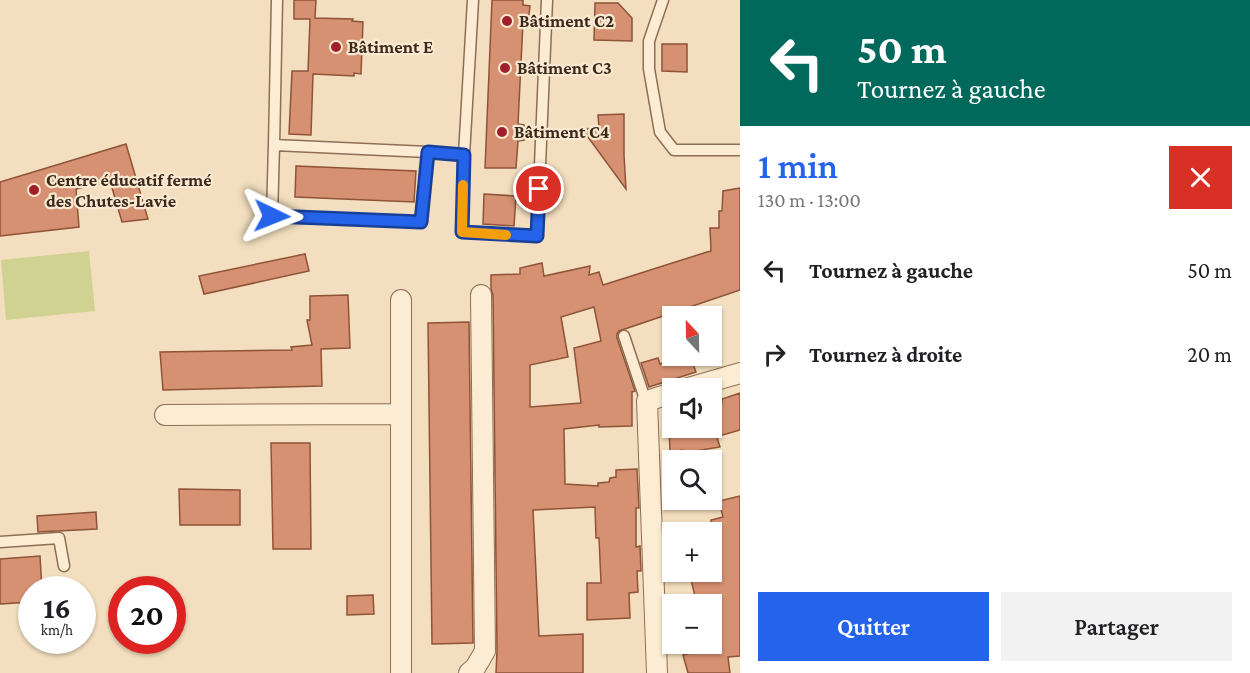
<!DOCTYPE html>
<html lang="fr">
<head>
<meta charset="utf-8">
<style>
  :root { --surface:#fff; --page:#f2f2f2; --text:#202124; --muted:#757577; --accent:#2563eb }
  body { margin:0; font-family:"Crimson Pro",serif; background:var(--page); color:var(--text); height:100vh; display:flex; flex-direction:column; font-size:22px; white-space:nowrap }
  * { box-sizing:border-box; margin:0 }
  p { font-size:20px; color:var(--muted) }
  .icon { flex:none; width:33px; height:33px; fill:none; stroke:currentColor; stroke-width:2; stroke-linecap:round; stroke-linejoin:round }
  .map { position:relative; flex:1; overflow:hidden }
  .side { display:flex; flex-direction:column; background:var(--surface); width:510px }
  .side>* { flex:none }
  .banner { background:#00695c; color:#fff; overflow:hidden }
  .needle { width:39px; rotate:338deg }
  .buttons { position:absolute; left:662px; top:306px; display:grid; gap:12px }
  .buttons a { display:grid; place-items:center; width:60px; height:60px; border-radius:0px; background:var(--surface); box-shadow:0 2px 4px #0004; font-size:30px }
  .speed { position:absolute; left:18px; top:576px; display:flex; gap:12px; font-size:30px; font-weight:700; text-align:center }
  .speed>* { display:grid; place-content:center; width:78px; height:78px; border-radius:50%; background:var(--surface); box-shadow:0 2px 4px #0004; line-height:1 }
  .speed small { font-size:15px; font-weight:400 }
  .speed .limit { border:9px solid #d22; background:#fff; color:#111 }
  .pin { position:absolute; display:grid; place-items:center; width:51px; height:51px; color:#fff; margin:-26px; border:3px solid #fff; border-radius:50%; box-shadow:0 2px 6px #0007 }
  .me { position:absolute; width:66px; margin:-33px; rotate:92deg; stroke-linejoin:round; filter:drop-shadow(0 0 4px #0008) }
  .turn { display:flex; align-items:center; gap:21px; height:126px; padding:0 18px; font-size:27px }
  .turn .icon { width:78px; height:78px; stroke-width:2.5 }
  .turn b { display:block; font-size:42px; line-height:51px }
  .round { display:grid; place-items:center; flex:none; width:63px; height:63px; border-radius:0px; background:var(--page) }
  .headline { display:flex; align-items:center; justify-content:space-between; height:102px; padding:0 18px }
  h1 { font-size:36px; font-weight:600; line-height:45px; color:var(--accent) }
  .action { display:flex; gap:12px; margin-top:auto; padding:12px 18px }
  .action a { flex:1; height:69px; border-radius:0px; background:var(--accent); color:#fff; font-size:24px; font-weight:600; line-height:69px; text-align:center }
  .action a+a { background:var(--page); color:var(--text) }
  ul { padding:0; list-style:none }
  li { display:flex; align-items:center; gap:18px; height:84px; padding:0 18px }
  li div { flex:1 }
  li b { display:block; font-size:22px }
  li em { font-style:normal }
  main { display:flex; flex:1; min-height:0 }
  .map>svg:first-child { display:block }
</style>
</head>
<body>
<main>
<div class="map">
<svg width="740" height="673" viewBox="0 0 740 673">
  <rect width="100%" height="100%" fill="#f3dfbf"/>
  <path fill="#d0d292" d="M89 251 95 311 6 320 1 260Z"/>
  <path fill="#d59171" stroke="#8f5338" stroke-width="1.5" fill-rule="evenodd" d="M294 0H316L315 18 353 19 352 21 363 22 361 74 354 73V76L313 74 311 135 289 134 292 71H308L310 19H294Z
    M492 0H523V5L530 6 528 22H523L518 124 524 125V140L518 141 516 168H485Z
    M595 3H618L632 18V41L594 40Z
    M662 44H687V72L662 71Z
    M624 114V155L626 189 582 129 599 128 598 115Z
    M126 144 148 219 122 222 110 181 76 189 79 227 0 236V182Z
    M296 166 416 171 414 202 295 197Z
    M740 188V290L619 331 617 334V338L635 391 632 392V426L599 427V425L564 429 565 484 598 486V483L609 482 610 478 616 477V470L637 469 639 508H636V547L640 546 641 571H637L638 592 629 593 630 618 587 620V583H601L599 538H596L595 507 533 510 539 636 583 634V673H496L497 651 493 295 491 289V275L520 274V268L542 263 544 276 590 266 589 275 599 272 603 285 707 252 711 251 710 228H719V211H722L723 191ZM594 307 601 341 574 348 581 403 530 407V365L568 357 561 317Z
    M484 194 516 196 514 226 483 224Z
    M305 254 309 271 204 294 199 276Z
    M348 295 350 348 321 349 322 386 163 390 160 352 292 350 291 347 312 345 307 320H310V296Z
    M469 322 473 643 432 644 428 323Z
    M685 356H690L696 372 649 387 641 363 658 358 660 364Z
    M740 393V430L719 436 722 399Z
    M669 428H714L720 447 684 453 683 450 670 452Z
    M271 443H310L311 549H273Z
    M179 489 240 490V525H180Z
    M740 496V656L728 657 730 673H688L683 655 709 648 708 644H711V604H697L689 572H711V520L723 517 719 501Z
    M96 512 97 529 38 532 37 516Z
    M40 556 42 590H32V602L0 604V559Z
    M373 595 374 614 347 615V596Z"/>
  <g fill="none" stroke-linecap="round" stroke-linejoin="round">
    <g stroke="#8e6e55" stroke-width="13">
      <path id="lane" d="M277 0 274 145 428 152 464 155 473 0
        M663 0 649 41V69L660 132 674 150H740
        M274 145 272 216 421 222 428 152
        M464 155 462 232 537 236 547 0
        M624 336 644 396 647 401
        M0 542 59 538 64 566"/>
    </g>
    <g stroke="#8e6e55" stroke-width="22">
      <path id="street" d="M688 388 740 373
        M165 415 401 414
        M401 673V300
        M469 673 475 668 485 651 481 295
        M657 673 647 401 672 393"/>
    </g>
    <use href="#lane" stroke="#fcecd3" stroke-width="10"/>
    <use href="#street" stroke="#fcecd3" stroke-width="20"/>
  </g>
  <g fill="none" stroke-linecap="round" stroke-linejoin="round">
    <g stroke="#184099" stroke-width="15">
      <path id="route" d="M272 216 421 222 428 152 464 155 462 232 537 236 539 189"/>
    </g>
    <use href="#route" stroke="#2563eb" stroke-width="10"/>
    <path stroke="#f59e0b" stroke-width="10" d="M463 185 462 232 506 235"/>
  </g>
  <g fill="#a31e2b" stroke="#f9e9d0" stroke-width="2">
    <circle cx="507" cy="21" r="6"/>
    <circle cx="336" cy="47" r="6"/>
    <circle cx="505" cy="68" r="6"/>
    <circle cx="502" cy="132" r="6"/>
    <circle cx="34" cy="190" r="6"/>
  </g>
  <g text-anchor="middle" dominant-baseline="central" stroke-width="4.5" stroke-linejoin="round" paint-order="stroke">
    <g font-size="18" font-weight="bold" fill="#3b281b" stroke="#f9e9d0" text-anchor="start">
      <text x="519" y="21">Bâtiment C2</text>
      <text x="348" y="47">Bâtiment E</text>
      <text x="517" y="68">Bâtiment C3</text>
      <text x="514" y="132">Bâtiment C4</text>
      <text x="46" y="180">Centre éducatif fermé<tspan x="46" dy="21">des Chutes-Lavie</tspan></text>
    </g>
  </g>
</svg>
<div class="buttons">
<a><svg class="needle" viewBox="-14 -14 28 28"><path d="M0-13l5 13h-10z" fill="#e53935"/><path d="M0 13l5-13h-10z" fill="#757577"/></svg></a>
<a><svg class="icon" aria-label="sound" viewBox="0 0 24 24"><path d="M4 9h4l5-4v14l-5-4H4zM17 9q2 3 0 6"/></svg></a>
<a><svg class="icon" aria-label="search" viewBox="0 0 24 24"><circle cx="10" cy="10" r="6"/><path d="M15 15l6 6"/></svg></a>
<a>+</a>
<a>−</a>
</div>
<div class="speed"><div>16<small>km/h</small></div><div class="limit">20</div></div>
<div class="pin" style="left:539px;top:189px;background:#d93025"><svg class="icon" aria-label="arrive" viewBox="0 0 24 24"><path d="M6 21V4h12l-3 4 3 4H6"/></svg></div>
<svg class="me" style="left:272px;top:216px" viewBox="-20 -20 40 40"><path d="M0-17L14 15 0 8-14 15z" fill="#2563eb" stroke="#fff" stroke-width="4"/></svg>
</div>
<section class="side">
<div class="banner">
<div class="turn"><svg class="icon" aria-label="left" viewBox="0 0 24 24"><path d="M17 20v-9H6M10 6l-5 5 5 5"/></svg><div><b>50 m</b>Tournez à gauche</div></div>
</div>
<div class="headline"><div><h1>1 min</h1><p>130 m · 13:00</p></div><a class="round" style="background:#d93025;color:#fff"><svg class="icon" aria-label="close" viewBox="0 0 24 24"><path d="M6 6l12 12M18 6L6 18"/></svg></a></div>
<ul>
<li><svg class="icon" aria-label="left" viewBox="0 0 24 24"><path d="M17 20v-9H6M10 6l-5 5 5 5"/></svg><div><b>Tournez à gauche</b></div><em>50 m</em></li>
<li><svg class="icon" aria-label="right" viewBox="0 0 24 24"><path d="M7 20v-9h11M14 6l5 5-5 5"/></svg><div><b>Tournez à droite</b></div><em>20 m</em></li>
</ul>
<div class="action"><a>Quitter</a><a>Partager</a></div>
</section>
</main>
</body>
</html>
